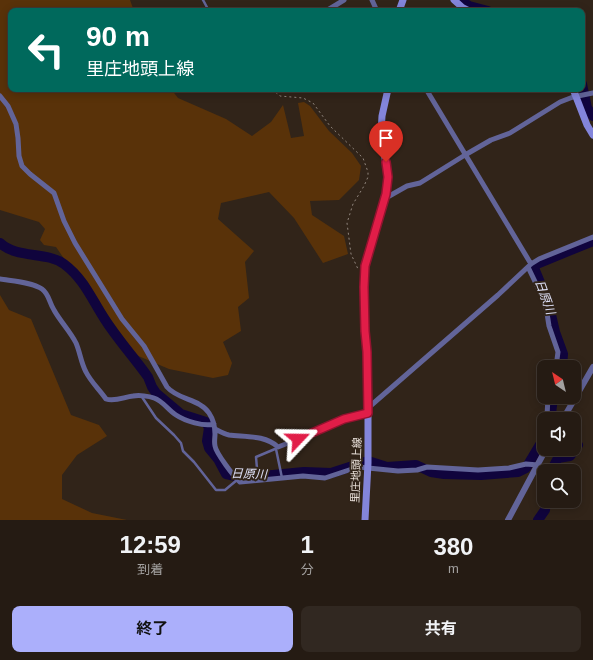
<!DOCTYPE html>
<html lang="ja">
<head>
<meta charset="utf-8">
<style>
  :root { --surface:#251b13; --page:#312821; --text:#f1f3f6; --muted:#a3a1a0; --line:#423933; --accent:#abaffb }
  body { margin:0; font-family:Helvetica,"Noto Sans JP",sans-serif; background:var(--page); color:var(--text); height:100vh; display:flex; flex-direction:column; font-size:15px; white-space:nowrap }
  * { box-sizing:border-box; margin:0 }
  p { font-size:13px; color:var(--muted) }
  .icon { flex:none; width:22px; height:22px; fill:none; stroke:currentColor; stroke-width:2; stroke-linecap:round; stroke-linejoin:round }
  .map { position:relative; height:520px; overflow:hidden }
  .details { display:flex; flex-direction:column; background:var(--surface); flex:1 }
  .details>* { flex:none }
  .banner { position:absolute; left:8px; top:8px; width:577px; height:84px; border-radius:8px; box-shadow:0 2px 10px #0003,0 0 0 1px var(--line); background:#00695c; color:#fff; overflow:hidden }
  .needle { width:26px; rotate:325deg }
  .tools { position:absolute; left:537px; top:360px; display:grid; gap:8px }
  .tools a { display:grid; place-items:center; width:44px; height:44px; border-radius:8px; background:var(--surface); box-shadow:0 2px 10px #0003,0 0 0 1px var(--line); font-size:20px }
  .pin { position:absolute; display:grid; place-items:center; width:34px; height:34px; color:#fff; margin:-41px -17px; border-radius:50% 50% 50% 0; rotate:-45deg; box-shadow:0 0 4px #0007 }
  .pin .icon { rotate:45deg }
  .me { position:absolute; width:44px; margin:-22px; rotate:67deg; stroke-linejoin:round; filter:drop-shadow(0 0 3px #0008) }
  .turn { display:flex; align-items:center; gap:14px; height:84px; padding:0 12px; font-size:18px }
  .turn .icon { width:52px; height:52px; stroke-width:2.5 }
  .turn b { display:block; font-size:28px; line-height:34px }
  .eta { display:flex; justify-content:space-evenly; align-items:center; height:68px; text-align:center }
  .eta b { font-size:24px; font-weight:700; line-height:28px }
  .primary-button { display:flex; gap:8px; margin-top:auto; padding:8px 12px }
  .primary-button a { flex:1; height:46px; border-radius:8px; background:var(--accent); color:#111; font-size:16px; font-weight:700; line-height:46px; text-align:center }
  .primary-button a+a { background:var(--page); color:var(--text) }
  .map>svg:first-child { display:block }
</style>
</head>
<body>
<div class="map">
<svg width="593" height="520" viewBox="0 0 593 520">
  <rect width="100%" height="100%" fill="#312419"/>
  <path fill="#593209" d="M0 0H130L134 11H11V89H171L178 98 226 119 252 136 271 122 283 105 291 138 304 136 298 103 304 102 310 106 329 131 352 153 361 166 359 180 339 200 310 201 312 215 344 236 348 254 323 263 294 218 269 192 221 203 218 219 254 251 245 262 249 298 238 307 241 331 223 342 232 363 228 375 213 378 169 369 136 355 107 314 87 281 65 260 56 247 44 245 40 240 45 229 39 222 0 210Z
    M0 295 9 310 31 319 71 415 99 425 107 436 77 455 62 475V499L92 513 127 520H0Z"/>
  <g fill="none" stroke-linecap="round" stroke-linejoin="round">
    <path stroke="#10043d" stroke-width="10" d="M460 0 469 6 488 11
      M582 84 587 108 593 116
      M0 243C17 259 46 251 64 264 84 279 91 298 104 318 117 339 134 357 148 377L152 387 156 393 181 414 206 422 209 428 207 441 209 448 218 459 226 474 240 477H251L304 472 331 473 368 461 387 467 416 465 431 472 444 474 481 475 518 472 526 468 544 438
      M562 367 563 354 555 332 548 302 534 268V266L539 263 593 241
      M552 419 551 414 553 397
      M551 471 558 458 570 456 578 445 574 441
      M538 520 545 510 546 501"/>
    <path stroke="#92877f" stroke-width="1" stroke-dasharray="2 3" stroke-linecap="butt" d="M272 89 280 96 303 98 313 103 330 126 363 158 368 172V177L364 186 353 204 347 223 351 254 358 269"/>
    <path stroke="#626499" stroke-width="2.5" d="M203 0 209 11
      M142 397 156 418 174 435 181 443 183 451 194 462 216 490H225L237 480
      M276 449 282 478
      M258 480 256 457 275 449"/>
    <path stroke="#626499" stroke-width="5" d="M372 0 377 11
      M326 11 344 0
      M426 89 531 264
      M0 96 8 106 16 124 18 138 19 156 22 166 30 174 54 193 64 221 75 243 122 319 144 346 167 387C178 400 200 399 209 413 213 419 215 427 215 434 215 438 214 442 215 446 216 453 234 477 240 482L303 476 325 478 358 467 398 471 417 470 427 467 478 470 509 468 526 464 538 465
      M384 199 407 186 420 183 465 155 491 140 510 133 560 102 573 97 593 93
      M528 267 540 292 546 307 549 326 558 352 556 367
      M0 279C12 281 32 282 42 289 49 294 49 302 54 310 60 321 70 331 76 343 80 352 81 363 86 372 91 382 99 389 106 399 115 402 124 397 133 396 139 395 149 396 154 398 163 401 168 410 176 415 185 421 204 427 214 424
      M368 408 498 295 531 264 539 259 593 237
      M548 419 547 416 548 397
      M215 429C219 431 224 434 229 435 246 437 265 435 278 447L309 435 344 419 368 413"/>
    <path stroke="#626499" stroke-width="6" d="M563 419 593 367
      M508 520 546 449"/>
    <path stroke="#8385db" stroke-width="7" d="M454 0 463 8 469 11
      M399 11 403 0
      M573 89 587 125 593 135
      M365 520 368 463V397L364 287 365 267 386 194 388 177 381 133 382 116 388 89"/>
  </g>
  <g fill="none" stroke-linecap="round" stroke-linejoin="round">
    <g stroke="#92132f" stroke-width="10">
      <path id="route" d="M298 439 344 419 368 413 367 352 365 331 364 287 365 266 386 194 388 177 386 162"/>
    </g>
    <use href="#route" stroke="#e11d48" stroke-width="7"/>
  </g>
  <g text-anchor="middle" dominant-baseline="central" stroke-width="4" stroke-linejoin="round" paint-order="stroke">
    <g font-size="11" fill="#e8dfd8" stroke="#312419">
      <text transform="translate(356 470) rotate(-88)">里庄地頭上線</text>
    </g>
    <g font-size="12" font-style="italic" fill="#dee0f7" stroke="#312419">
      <text transform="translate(545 297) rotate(70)">日原川</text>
      <text transform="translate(249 474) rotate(2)">日原川</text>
    </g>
  </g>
</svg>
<div class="tools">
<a><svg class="needle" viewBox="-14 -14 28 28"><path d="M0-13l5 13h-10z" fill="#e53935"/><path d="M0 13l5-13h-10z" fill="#a3a1a0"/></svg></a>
<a><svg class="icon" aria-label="sound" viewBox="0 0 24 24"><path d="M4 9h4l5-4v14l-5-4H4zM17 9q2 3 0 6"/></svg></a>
<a><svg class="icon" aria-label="search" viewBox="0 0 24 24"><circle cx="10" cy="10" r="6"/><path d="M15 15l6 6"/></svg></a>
</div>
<div class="pin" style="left:386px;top:162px;background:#d93025"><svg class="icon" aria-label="arrive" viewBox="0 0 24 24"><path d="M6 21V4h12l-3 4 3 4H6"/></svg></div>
<svg class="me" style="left:298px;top:439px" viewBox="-20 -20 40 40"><path d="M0-17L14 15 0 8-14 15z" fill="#e11d48" stroke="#fff" stroke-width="4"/></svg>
<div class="banner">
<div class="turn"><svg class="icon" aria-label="left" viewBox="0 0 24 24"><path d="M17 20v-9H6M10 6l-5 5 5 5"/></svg><div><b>90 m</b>里庄地頭上線</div></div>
</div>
</div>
<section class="details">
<div class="eta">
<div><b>12:59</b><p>到着</p></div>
<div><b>1</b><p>分</p></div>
<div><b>380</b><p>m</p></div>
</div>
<div class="primary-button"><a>終了</a><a>共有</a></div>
</section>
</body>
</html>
